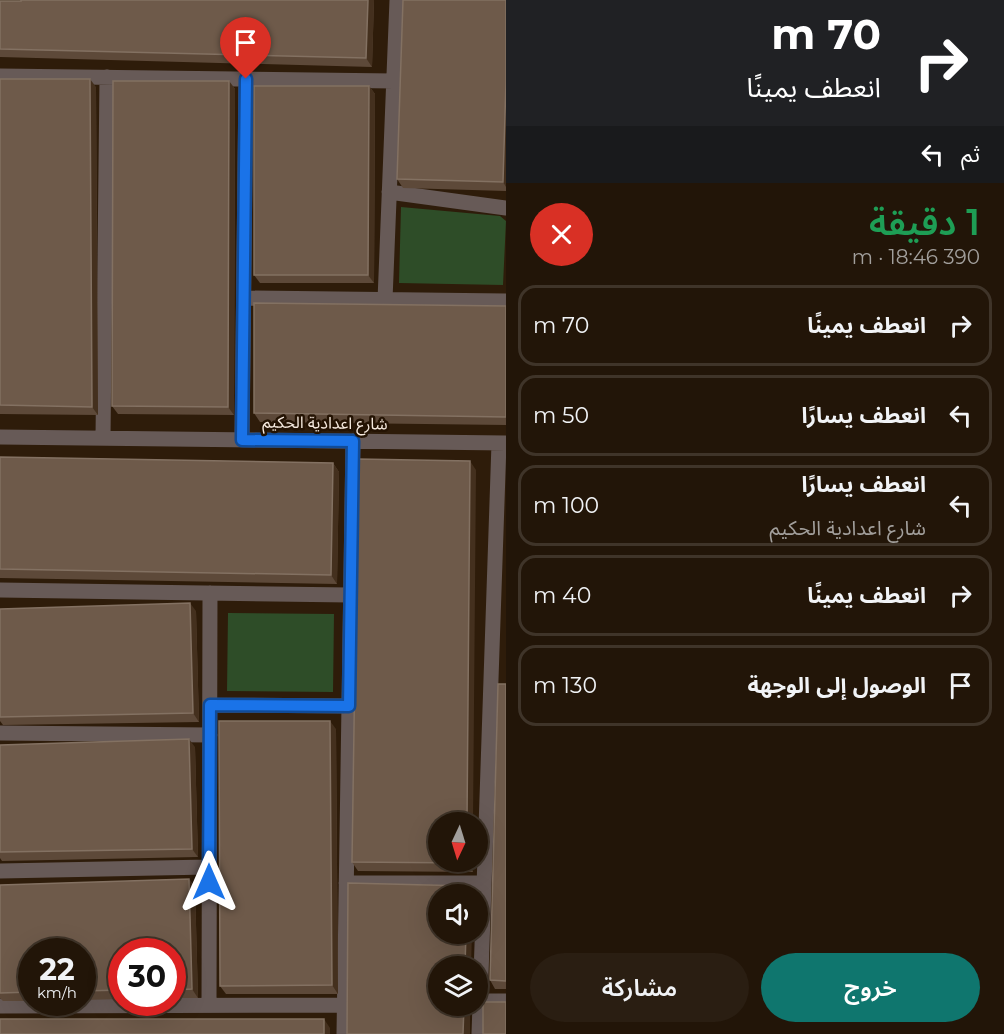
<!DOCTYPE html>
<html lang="ar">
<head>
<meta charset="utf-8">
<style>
  :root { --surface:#221508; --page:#2a1e12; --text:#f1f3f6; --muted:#a29f9c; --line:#3f3429; --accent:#0f766e }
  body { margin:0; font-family:Montserrat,"Noto Sans Arabic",sans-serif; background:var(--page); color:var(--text); direction:rtl; height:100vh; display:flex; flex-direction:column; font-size:22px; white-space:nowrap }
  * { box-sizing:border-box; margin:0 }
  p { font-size:20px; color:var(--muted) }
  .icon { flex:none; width:33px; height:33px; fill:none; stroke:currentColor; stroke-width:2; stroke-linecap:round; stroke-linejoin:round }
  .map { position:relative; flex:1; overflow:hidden; direction:ltr }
  .side { display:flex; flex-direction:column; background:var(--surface); width:498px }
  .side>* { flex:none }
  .guide { background:#202124; color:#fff; overflow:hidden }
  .needle { width:39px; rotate:184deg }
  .buttons { position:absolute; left:428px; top:812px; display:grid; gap:12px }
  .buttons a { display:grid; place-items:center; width:60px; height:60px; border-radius:50%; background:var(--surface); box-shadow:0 6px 24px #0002,0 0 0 2px var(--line); font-size:30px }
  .speed { position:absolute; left:18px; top:938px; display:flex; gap:12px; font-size:30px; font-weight:700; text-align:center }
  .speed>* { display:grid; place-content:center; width:78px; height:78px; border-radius:50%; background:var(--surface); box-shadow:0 6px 24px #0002,0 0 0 2px var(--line); line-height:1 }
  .speed small { font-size:15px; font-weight:400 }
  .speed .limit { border:9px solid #d22; background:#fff; color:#111 }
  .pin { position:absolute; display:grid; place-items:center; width:51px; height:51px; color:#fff; margin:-62px -26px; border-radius:50% 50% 50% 0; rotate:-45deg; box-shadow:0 0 6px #0007 }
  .pin .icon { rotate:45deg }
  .me { position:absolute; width:66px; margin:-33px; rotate:0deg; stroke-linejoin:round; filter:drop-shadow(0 0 4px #0008) }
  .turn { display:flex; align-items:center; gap:21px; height:126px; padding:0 24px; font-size:27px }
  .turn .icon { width:78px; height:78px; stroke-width:2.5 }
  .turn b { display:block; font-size:42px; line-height:51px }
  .then { display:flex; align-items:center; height:57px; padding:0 24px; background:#0003; gap:12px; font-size:22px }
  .round { display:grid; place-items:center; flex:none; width:63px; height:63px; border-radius:32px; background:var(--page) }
  .head { display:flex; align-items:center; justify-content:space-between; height:102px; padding:0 24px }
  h1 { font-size:36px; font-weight:600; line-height:45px; color:#1e9e55 }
  .primary-button { display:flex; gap:12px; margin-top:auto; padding:12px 24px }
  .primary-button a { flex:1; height:69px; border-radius:36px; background:var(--accent); color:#fff; font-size:24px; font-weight:600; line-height:69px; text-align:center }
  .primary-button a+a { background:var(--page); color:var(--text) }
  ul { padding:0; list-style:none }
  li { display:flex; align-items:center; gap:18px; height:81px; margin:0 12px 9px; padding:0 12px; border:3px solid var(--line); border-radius:18px }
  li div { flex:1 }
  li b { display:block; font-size:22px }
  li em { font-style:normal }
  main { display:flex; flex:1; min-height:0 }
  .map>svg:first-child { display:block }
</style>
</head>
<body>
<main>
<section class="side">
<div class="guide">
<div class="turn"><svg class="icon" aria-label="right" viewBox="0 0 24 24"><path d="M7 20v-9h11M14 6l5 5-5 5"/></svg><div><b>70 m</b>انعطف يمينًا</div></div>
<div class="then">ثم<svg class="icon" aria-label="left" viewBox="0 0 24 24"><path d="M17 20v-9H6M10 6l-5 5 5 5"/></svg></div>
</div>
<div class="head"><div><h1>1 دقيقة</h1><p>390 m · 18:46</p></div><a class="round" style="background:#d93025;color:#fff"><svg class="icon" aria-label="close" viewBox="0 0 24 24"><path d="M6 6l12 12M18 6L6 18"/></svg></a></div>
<ul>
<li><svg class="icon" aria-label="right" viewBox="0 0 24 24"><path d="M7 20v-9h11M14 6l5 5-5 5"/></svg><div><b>انعطف يمينًا</b></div><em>70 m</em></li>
<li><svg class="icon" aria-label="left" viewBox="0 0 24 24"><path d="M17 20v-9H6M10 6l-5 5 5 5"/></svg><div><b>انعطف يسارًا</b></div><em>50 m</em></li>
<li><svg class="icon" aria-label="left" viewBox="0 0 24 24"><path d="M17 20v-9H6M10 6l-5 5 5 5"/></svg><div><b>انعطف يسارًا</b><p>شارع اعدادية الحكيم</p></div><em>100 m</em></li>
<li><svg class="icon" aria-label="right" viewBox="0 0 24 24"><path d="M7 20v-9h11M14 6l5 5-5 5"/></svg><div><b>انعطف يمينًا</b></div><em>40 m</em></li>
<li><svg class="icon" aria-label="arrive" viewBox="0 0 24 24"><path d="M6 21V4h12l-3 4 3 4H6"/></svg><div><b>الوصول إلى الوجهة</b></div><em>130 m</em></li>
</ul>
<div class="primary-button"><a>خروج</a><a>مشاركة</a></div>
</section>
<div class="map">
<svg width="506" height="1034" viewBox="0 0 506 1034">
  <rect width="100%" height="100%" fill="#2e1c0a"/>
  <path fill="#2e4d28" d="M401 207 500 216 506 221 503 285 399 283Z
    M228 613 334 614 333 692 227 691Z"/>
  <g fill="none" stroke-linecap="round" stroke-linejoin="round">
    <path stroke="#675a57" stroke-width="15" d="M0 76 394 81
      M389 192 506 208
      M244 298 506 301
      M385 300 397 0
      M0 437 506 443
      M103 438 107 77
      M242 440 246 79
      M0 590 350 595
      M210 705 349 706
      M0 733 210 735
      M0 871 209 867
      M346 883H484
      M480 1001H506
      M209 1005 210 593
      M0 1006 345 1005
      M344 1034 353 441
      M479 1034 499 443"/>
  </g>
  <path fill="#5d4939" d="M21 0H374L372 67 0 57V1H21Z
    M506 0V191L403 188 397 179Z
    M0 79 96 87 98 415 0 414Z
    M229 81 235 89 234 415 118 414 112 406Z
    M369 86 375 94 374 283H260L254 275Z
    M506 306V425L260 422 254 413Z
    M0 457 333 463 339 472 337 584 0 578Z
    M476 470 438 861H473V872L358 871 352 862Z
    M0 609 196 611 199 722 3 725 0 721Z
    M506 684V989H495L490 980Z
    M336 729 338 994H226L220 986Z
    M0 745 195 747 198 857 2 861 0 858Z
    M189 879 195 887 198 998H172V951H122V999L82 1000V951H32V1001H3L0 998V885Z"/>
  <path fill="#44301e" d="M368 0H374L372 67 366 58Z
    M90 79 96 87 98 415 92 407Z
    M229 81 235 89 234 415 228 407Z
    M506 81V187L503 182Z
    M369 86 375 94 374 283 368 275Z
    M470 461 476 470 473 822H467Z
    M333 463 339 472 337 584 331 575Z
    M190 603 196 611 199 722 193 713Z
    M330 721 336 729 338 994 332 985Z
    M189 739 195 747 198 857 192 849Z
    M467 861H473V872L467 863Z
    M189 879 195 887 198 998 192 989Z
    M467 886 472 894H467Z
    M466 933H472L471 966H465Z
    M464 1005H470V1034H463Z
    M324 1019 330 1028V1034H324Z"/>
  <path fill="#6e5a4a" stroke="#837162" stroke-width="1.5" d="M21 0H368L366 58 0 49V1H21Z
    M403 0H506V81L503 182 397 179Z
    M0 79H90L92 407 0 405Z
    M113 81H229L228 407 112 406Z
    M254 86H369L368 275H254Z
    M254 303 506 306V417L254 413Z
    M0 457 333 463 331 575 0 569Z
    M358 459 470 461 467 822H438V861H467V863L352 862Z
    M190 603 193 713 0 717V609Z
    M498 684H506V981L490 980Z
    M219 721H330L332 985 220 986Z
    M189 739 192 849 0 852V745Z
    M189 879 192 989 172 990V951H122V990L82 991V951H32V992L0 993V885Z
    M348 883 467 886V894H438V933H466L465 966H438V1005H464L463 1034H347Z
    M483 1002H506V1034H483Z
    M0 1019H324V1034H0Z"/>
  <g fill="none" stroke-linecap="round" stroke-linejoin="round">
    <g stroke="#114b97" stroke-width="15">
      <path id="route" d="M209 882 210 705 349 706 353 441 242 440 246 79"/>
    </g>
    <use href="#route" stroke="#1a73e8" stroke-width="10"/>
  </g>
  <g text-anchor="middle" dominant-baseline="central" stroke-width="5" stroke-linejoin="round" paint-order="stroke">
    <g font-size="16" fill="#f6eadf" stroke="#241303">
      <text transform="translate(325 423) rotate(1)">شارع اعدادية الحكيم</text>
    </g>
  </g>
</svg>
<div class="buttons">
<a><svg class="needle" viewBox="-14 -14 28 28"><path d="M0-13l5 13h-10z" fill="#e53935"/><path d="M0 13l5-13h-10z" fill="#a29f9c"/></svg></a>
<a><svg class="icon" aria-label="sound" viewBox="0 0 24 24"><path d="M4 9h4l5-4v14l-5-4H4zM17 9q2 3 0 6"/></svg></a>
<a><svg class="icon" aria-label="layers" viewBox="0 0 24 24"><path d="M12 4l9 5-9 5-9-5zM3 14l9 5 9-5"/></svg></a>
</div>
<div class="speed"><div>22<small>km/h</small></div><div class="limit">30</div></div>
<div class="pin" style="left:246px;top:79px;background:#d93025"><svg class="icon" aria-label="arrive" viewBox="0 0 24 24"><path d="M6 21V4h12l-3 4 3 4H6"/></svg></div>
<svg class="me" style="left:209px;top:882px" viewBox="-20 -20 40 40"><path d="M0-17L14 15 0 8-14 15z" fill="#1a73e8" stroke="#fff" stroke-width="4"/></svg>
</div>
</main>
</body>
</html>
